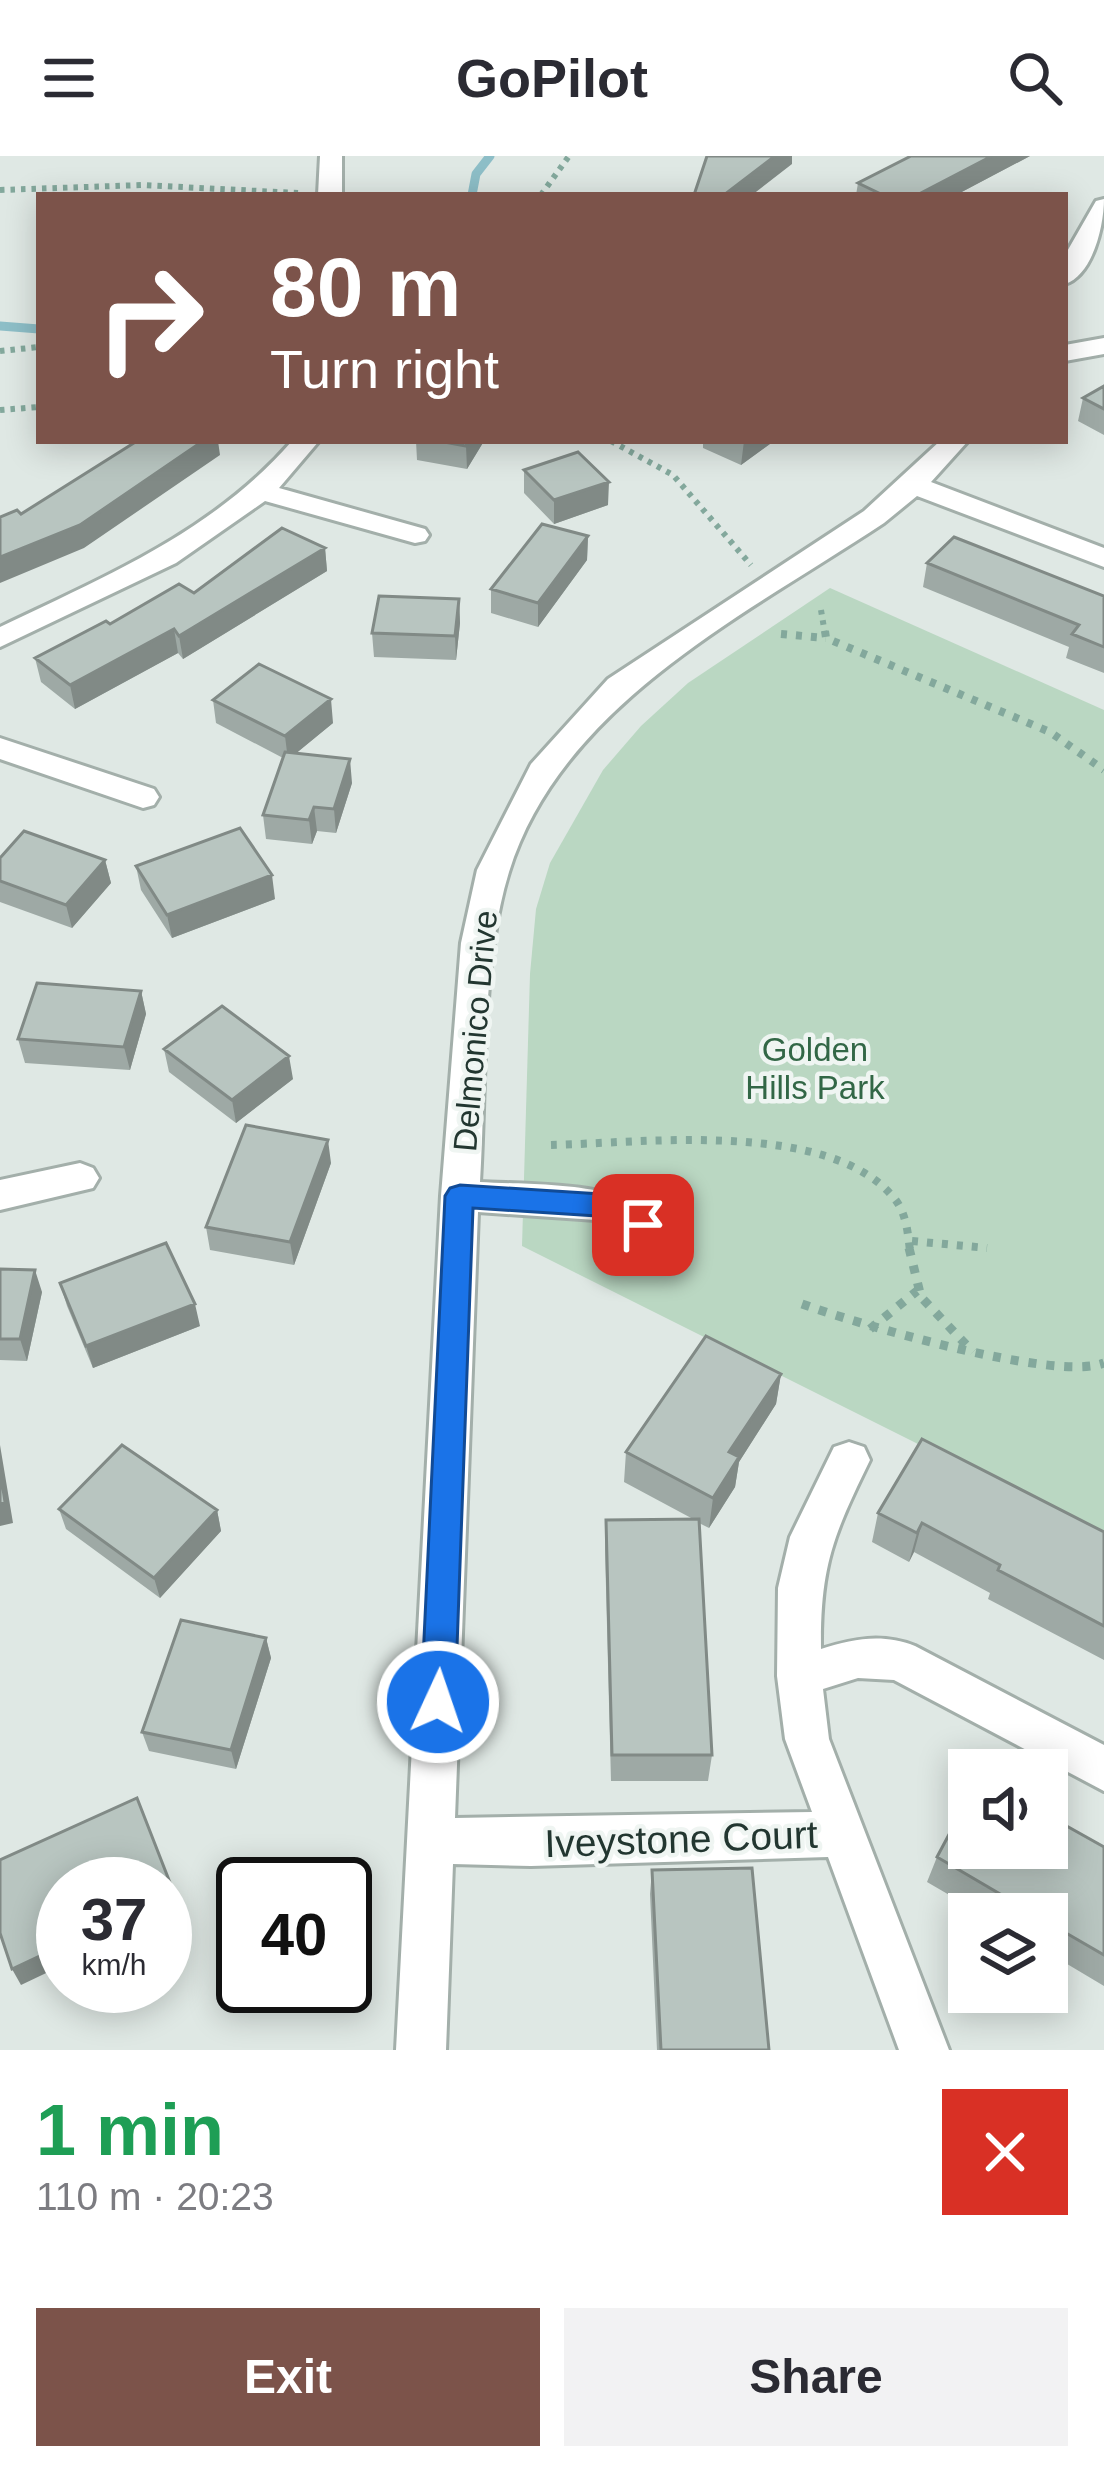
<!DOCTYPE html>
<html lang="en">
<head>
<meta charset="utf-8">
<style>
  :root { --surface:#fff; --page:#f2f2f3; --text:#2b2b33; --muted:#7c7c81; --accent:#7c534a }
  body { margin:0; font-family:Helvetica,sans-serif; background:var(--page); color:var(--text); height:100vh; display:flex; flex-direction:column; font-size:45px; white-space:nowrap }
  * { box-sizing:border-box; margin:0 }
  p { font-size:39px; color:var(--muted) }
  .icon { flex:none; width:66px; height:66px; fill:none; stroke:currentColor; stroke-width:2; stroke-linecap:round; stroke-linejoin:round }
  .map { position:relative; height:1894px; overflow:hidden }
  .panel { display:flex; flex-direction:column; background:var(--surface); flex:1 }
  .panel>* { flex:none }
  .hud { position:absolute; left:36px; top:36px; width:1032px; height:252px; border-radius:0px; box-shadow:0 6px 30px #0003; background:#7c534a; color:#fff; overflow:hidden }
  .tools { position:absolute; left:948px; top:1593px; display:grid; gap:24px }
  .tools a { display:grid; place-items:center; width:120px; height:120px; border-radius:0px; background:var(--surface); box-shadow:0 6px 30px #0003; font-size:60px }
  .speed { position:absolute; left:36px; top:1701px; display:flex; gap:24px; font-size:60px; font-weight:700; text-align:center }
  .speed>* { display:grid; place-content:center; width:156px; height:156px; border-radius:50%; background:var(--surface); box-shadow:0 6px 30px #0003; line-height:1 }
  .speed small { font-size:30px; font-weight:400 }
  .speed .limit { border:6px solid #111; border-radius:18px; background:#fff; color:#111 }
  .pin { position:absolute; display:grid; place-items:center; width:102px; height:102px; color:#fff; margin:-51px; border-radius:24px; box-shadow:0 6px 18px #0006 }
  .me { position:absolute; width:132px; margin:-66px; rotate:3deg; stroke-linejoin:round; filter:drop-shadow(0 0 9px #0008) }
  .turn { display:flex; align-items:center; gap:42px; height:252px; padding:0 36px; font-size:54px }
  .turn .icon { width:156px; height:156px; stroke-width:2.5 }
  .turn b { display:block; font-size:84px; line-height:102px }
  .round { display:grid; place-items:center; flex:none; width:126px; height:126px; border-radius:0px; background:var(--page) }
  .headline { display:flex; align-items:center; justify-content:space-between; height:204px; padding:0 36px }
  h1 { font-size:72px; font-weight:700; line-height:90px; color:#1e9e55 }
  .primary-button { display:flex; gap:24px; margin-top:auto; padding:24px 36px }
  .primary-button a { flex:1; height:138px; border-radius:0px; background:var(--accent); color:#fff; font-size:48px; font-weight:700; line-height:138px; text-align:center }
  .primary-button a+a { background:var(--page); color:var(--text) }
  header { display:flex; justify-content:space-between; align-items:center; height:156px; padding:0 36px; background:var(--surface); font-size:54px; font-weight:700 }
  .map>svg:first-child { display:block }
</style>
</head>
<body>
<header><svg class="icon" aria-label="menu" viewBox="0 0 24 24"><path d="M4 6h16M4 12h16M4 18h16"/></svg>GoPilot<svg class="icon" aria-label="search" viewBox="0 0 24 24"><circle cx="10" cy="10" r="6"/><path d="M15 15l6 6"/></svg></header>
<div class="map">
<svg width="1104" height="1894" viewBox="0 0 1104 1894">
  <rect width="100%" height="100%" fill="#dfe8e4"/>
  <path fill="#bad7c2" d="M830 432 1104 554V1381L522 1090 530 818 536 753 550 707 603 614 641 570 688 527Z"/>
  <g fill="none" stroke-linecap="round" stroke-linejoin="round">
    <path stroke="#8dbec7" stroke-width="9" d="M472 39 476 18 490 0
      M0 170 39 173"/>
    <g stroke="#a3afaa" stroke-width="6">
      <path id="minor" d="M320 0H342V39H318Z
        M1104 43C1104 69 1093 119 1065 128V99L1096 45Z
        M1104 182V198L1065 205V189Z
        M292 285H319L279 332 425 373 429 379 425 385 415 387 265 345 176 407 0 491V471C106 420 213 376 292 285Z
        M940 285H968L931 326 1104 392V411L917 340 884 367C747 458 561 548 509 716 481 806 486 931 480 1026 525 1029 637 1024 661 1069L655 1080 642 1084 596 1064 478 1056 455 1662 812 1656 785 1583 777 1520 778 1432 790 1381 834 1291 849 1286 864 1291 870 1304C834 1378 820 1409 821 1493 853 1483 882 1477 915 1490L1104 1589V1635L894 1524 858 1522 823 1533 829 1583 949 1894H899L828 1701 531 1710 453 1708 446 1894H396L441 1040 461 787 477 714 531 608 608 523 864 355Z
        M0 582 154 633 159 641 154 649 143 652 0 603Z
        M80 1007 93 1012 99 1022 93 1032 0 1054V1024Z"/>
    </g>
    <path stroke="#83a89c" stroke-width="6" stroke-dasharray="4.5 6" stroke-linecap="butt" d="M0 34 142 29 298 37
      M541 39 569 0
      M0 195 39 191
      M0 254 39 251
      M611 285 673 319 751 409
      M821 454 825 478"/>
    <path stroke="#83a89c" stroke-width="8" stroke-dasharray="6 9" stroke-linecap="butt" d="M825 475 826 482 1050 576 1104 614
      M781 478 826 482
      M551 989C643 987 829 963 894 1042 906 1056 908 1077 910 1095
      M912 1085 987 1092"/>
    <path stroke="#83a89c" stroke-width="9" stroke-dasharray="8 10" stroke-linecap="butt" d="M909 1092 921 1141 973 1196
      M802 1148C858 1168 1055 1226 1104 1207
      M870 1173 917 1135"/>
    <use href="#minor" fill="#fff" fill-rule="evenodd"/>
  </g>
  <path fill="#9ea9a5" d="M1030 0 956 39H856L858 27Z
    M1104 230V279L1078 265 1083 242Z
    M416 285H484L467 313 417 304Z
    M703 285H774L741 309 703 292Z
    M524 314 608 349 554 368 524 337Z
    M588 380 587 404 538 471 491 457V433Z
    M325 392 327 415 183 503 178 497 75 553 41 526 35 502 110 468Z
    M927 407 1104 440V517L1066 502 1069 491 923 431Z
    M459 443 460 467 456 504 374 501 372 477Z
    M213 544 333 567 296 597 352 627 336 677 317 675 312 688 266 683 263 659 283 602 216 567Z
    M0 702 105 704 111 727 72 772 0 746Z
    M136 710 275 743 172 782 141 734Z
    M141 835 146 858 130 914 25 907 18 883Z
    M164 893 293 923 236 967 169 916Z
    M331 1007 294 1109 210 1094 206 1071Z
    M0 1113 42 1136 27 1205 0 1204Z
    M60 1127 200 1170 93 1212 67 1150Z
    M781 1218 776 1248 739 1306 735 1331 709 1372 699 1367 712 1599 708 1625H611L605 1393 606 1364 693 1363 624 1326 626 1296Z
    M59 1353 217 1354 221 1375 160 1442 66 1373Z
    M878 1357 1104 1376V1504L988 1443 990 1437 914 1396 909 1406 872 1386Z
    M266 1482 271 1502 236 1613 149 1595 142 1576Z
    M1104 1691V1830L1047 1796V1758H982L927 1726 937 1701Z
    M652 1714 769 1894H657L650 1738Z"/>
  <path fill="#818a86" d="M775 0H792V8L752 39H724Z
    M992 0H1030L956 39H917Z
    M203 285H218L220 299 84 392 0 427V401Z
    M469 285H484L467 313 466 290Z
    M744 285H774L741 309Z
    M609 326 608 349 554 368V344Z
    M588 380 587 404 538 471V447Z
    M325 392 327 415 183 503 179 480Z
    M459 443 460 467 456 504 455 480Z
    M174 473 178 497 75 553 70 529Z
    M331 543 333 567 288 604 285 580Z
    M350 603 352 627 336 677 334 653Z
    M314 651 317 675 312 688 309 664Z
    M105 704 111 727 72 772 66 749Z
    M272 719 275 743 172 782 167 759Z
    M141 835 146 858 130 914 124 891Z
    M289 900 293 923 236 967 232 944Z
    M328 984 331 1007 294 1109 290 1086Z
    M35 1114 42 1136 27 1205 20 1183Z
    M195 1148 200 1170 93 1212 86 1190Z
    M781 1218 776 1248 739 1306 735 1331 709 1372 713 1342 729 1296Z
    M0 1289 13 1367 0 1370Z
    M217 1354 221 1375 160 1442 154 1422Z
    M922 1367 914 1396 909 1406 917 1377Z
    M266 1482 271 1502 236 1613 231 1594Z
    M174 1737 181 1754 165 1761V1741Z
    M63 1789V1809L21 1829 12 1813Z"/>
  <path fill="#b8c5c0" stroke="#818a86" stroke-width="3" d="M707 0H775L724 39H694Z
    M911 0H992L917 39H883L858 27Z
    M1104 230V253L1083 242Z
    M137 285H203L80 369 0 401V361L17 354 21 358Z
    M439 285H469L466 290Z
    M578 296 609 326 554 344 524 314Z
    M542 368 588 380 538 447 491 433Z
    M282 372 325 392 179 480 174 473 70 529 35 502 106 465 110 468 179 428 194 437Z
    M954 381 1104 440V491L1072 478 1079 469 927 407Z
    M379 440 459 443 455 480 372 477Z
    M259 508 331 543 285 580 213 544Z
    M285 596 350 603 334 653 314 651 309 664 263 659Z
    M240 672 272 719 167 759 136 710Z
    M24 675 105 704 66 749 0 725V702Z
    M37 827 141 835 124 891 18 883Z
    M222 850 289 900 232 944 164 893Z
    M246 969 328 984 290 1086 206 1071Z
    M166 1087 195 1148 86 1190 60 1127Z
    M0 1113 35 1114 20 1183H0Z
    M706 1180 781 1218 729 1296 739 1301 713 1342 626 1296Z
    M922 1283 1104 1376V1470L998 1414 1000 1409 922 1367 917 1377 878 1357Z
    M122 1289 217 1354 154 1422 59 1353Z
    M0 1313 5 1346 0 1348Z
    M699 1363 712 1599H612L606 1364Z
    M181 1464 266 1482 231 1594 142 1576Z
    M969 1641V1692H1047V1659L1104 1691V1799L1047 1766V1758H1034L937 1701Z
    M137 1642 174 1737 165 1741V1728H63V1789L12 1813 0 1777V1704Z
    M752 1712 769 1894H661L652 1714Z"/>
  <path fill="#1a73e8" stroke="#114b97" stroke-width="3" d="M460 1029 601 1038 653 1061 657 1069 653 1077 643 1081 597 1060 473 1052 455 1546 450 1557 438 1562 426 1557 421 1546 445 1040 450 1032Z"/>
  <g text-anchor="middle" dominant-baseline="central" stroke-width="9" stroke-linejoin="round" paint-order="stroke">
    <g font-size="33" fill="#223630" stroke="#eff5f2">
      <text transform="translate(475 875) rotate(-85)">Delmonico Drive</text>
    </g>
    <g font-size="33" fill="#326746" stroke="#eff5f2">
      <text x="815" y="893">Golden<tspan x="815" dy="38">Hills Park</tspan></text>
    </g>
    <g font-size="39" fill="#223630" stroke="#eff5f2">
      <text transform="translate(681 1683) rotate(-2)">Iveystone Court</text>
    </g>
  </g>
</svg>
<div class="tools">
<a><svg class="icon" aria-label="sound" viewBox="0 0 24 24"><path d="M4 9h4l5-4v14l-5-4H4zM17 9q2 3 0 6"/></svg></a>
<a><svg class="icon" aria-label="layers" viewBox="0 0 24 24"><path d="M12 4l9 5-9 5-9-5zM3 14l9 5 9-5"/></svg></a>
</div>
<div class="speed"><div>37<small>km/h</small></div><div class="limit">40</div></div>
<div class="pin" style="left:643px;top:1069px;background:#d93025"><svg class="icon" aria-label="arrive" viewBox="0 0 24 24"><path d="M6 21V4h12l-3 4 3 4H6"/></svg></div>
<svg class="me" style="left:438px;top:1546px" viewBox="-20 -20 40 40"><circle r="17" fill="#1a73e8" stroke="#fff" stroke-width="3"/><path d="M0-11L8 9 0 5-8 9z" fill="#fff"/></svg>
<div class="hud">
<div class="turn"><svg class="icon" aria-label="right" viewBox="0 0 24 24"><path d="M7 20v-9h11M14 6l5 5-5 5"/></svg><div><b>80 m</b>Turn right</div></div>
</div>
</div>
<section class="panel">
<div class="headline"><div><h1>1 min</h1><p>110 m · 20:23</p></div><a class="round" style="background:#d93025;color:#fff"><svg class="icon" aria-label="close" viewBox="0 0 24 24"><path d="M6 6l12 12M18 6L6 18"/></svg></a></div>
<div class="primary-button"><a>Exit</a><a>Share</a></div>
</section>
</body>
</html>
